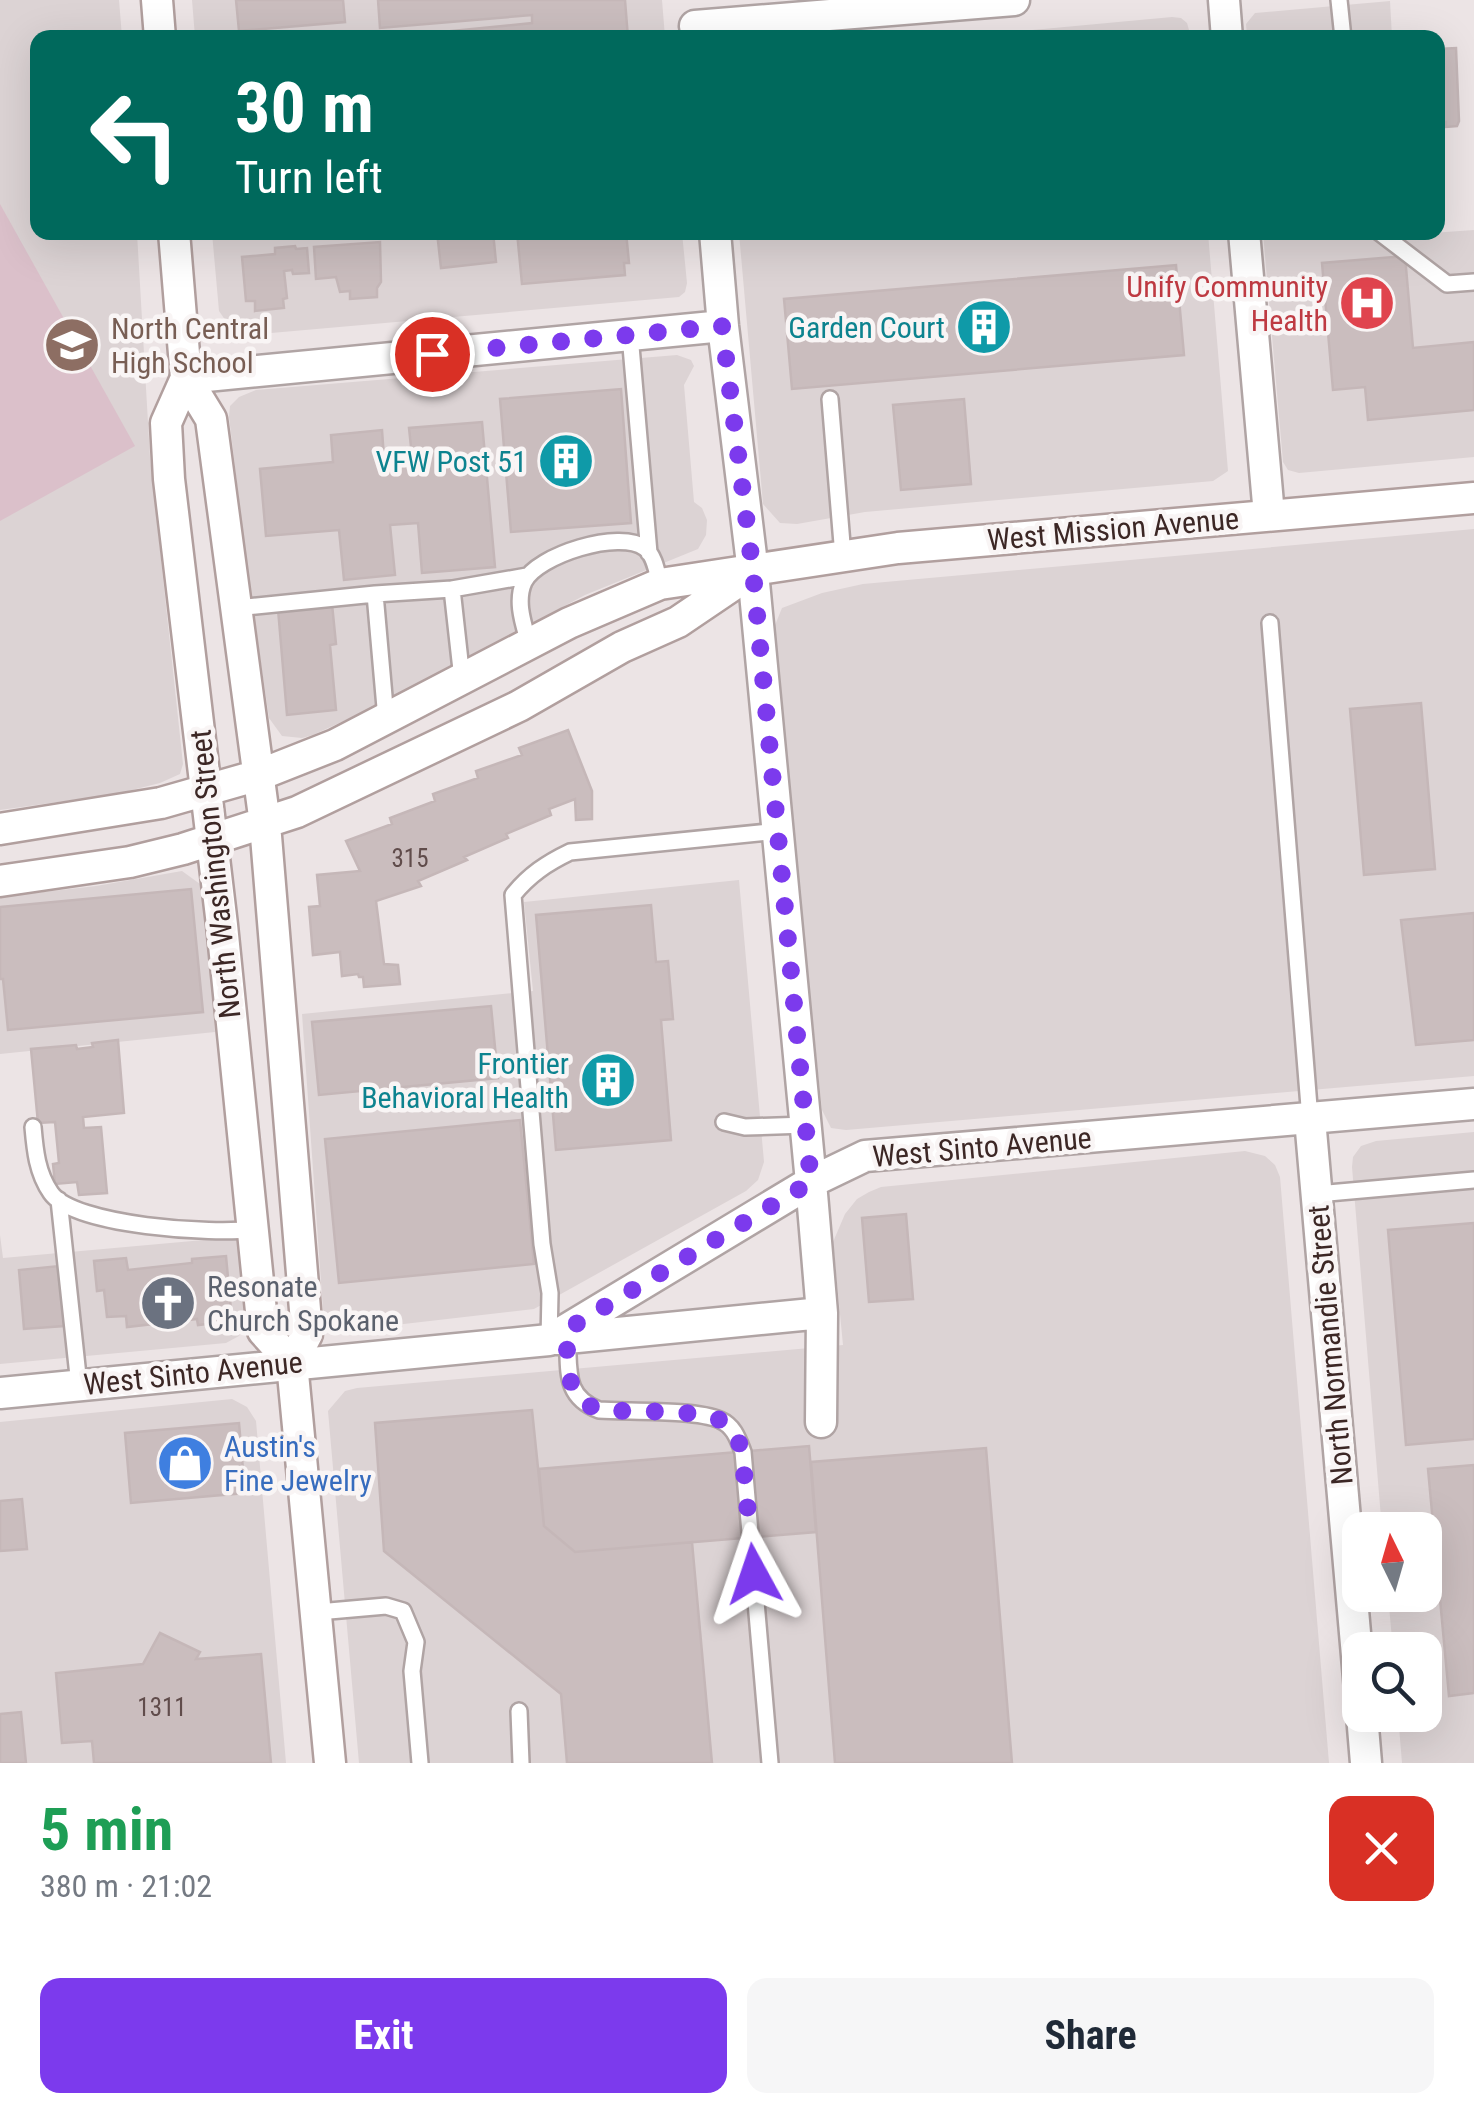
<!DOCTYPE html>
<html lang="en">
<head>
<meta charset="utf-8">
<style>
  :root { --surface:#fff; --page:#f6f6f7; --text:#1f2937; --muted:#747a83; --accent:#7c3aed }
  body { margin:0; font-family:"Roboto Condensed",sans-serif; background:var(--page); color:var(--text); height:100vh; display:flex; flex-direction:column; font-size:38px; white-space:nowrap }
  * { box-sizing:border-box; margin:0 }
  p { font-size:32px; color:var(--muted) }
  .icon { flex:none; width:55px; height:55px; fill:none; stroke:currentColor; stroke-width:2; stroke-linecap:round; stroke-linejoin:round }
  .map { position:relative; height:1763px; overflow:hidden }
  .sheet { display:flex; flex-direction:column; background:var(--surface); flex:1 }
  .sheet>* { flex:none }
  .banner { position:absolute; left:30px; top:30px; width:1415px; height:210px; border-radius:20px; box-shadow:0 10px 40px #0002; background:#00695c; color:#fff; overflow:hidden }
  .needle { width:65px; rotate:355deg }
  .controls { position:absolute; left:1342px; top:1512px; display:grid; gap:20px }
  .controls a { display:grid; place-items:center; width:100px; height:100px; border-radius:20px; background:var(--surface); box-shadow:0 10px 40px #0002; font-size:50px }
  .pin { position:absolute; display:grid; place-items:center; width:85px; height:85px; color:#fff; margin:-42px; border:5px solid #fff; border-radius:50%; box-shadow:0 2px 10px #0007 }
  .me { position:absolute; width:110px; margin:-55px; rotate:355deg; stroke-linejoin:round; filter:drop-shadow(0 0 8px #0008) }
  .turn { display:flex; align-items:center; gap:35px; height:210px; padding:0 40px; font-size:45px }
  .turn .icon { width:130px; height:130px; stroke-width:2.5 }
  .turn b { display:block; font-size:70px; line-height:85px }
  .round { display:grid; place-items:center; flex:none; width:105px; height:105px; border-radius:20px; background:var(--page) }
  .head { display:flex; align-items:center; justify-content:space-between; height:170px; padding:0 40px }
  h1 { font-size:60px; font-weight:700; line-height:75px; color:#1e9e55 }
  .primary-button { display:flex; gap:20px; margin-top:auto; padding:20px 40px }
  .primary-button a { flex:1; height:115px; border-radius:20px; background:var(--accent); color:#fff; font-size:40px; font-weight:700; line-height:115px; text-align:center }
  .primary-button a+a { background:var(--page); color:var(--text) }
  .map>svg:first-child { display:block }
</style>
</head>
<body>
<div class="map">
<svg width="1474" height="1763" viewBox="0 0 1474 1763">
  <rect width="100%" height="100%" fill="#ece4e5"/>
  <path fill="#dcd3d4" d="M0 0H119L122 37 38 38V232L137 233 150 457 183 764 180 774 160 783 116 794 0 810Z
    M192 0H662L665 37H195Z
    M1390 1 1392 37H1247L1246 24 1255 13Z
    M1172 17 1181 18 1187 23 1191 37H956Z
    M1474 230V457L1299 473 1288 470 1283 462 1263 233 1417 234Z
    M212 233H682L687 283 685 292 679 297 249 335 230 327 219 311Z
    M739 233H1208L1228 471 1213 481 865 512 797 524 780 523 763 504Z
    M677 355 691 360 694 366 684 385 694 502 702 508 707 520 706 535 698 549 585 595 387 701 313 735 302 738 282 736 269 718 248 575 229 417 230 406 239 397 256 390Z
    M1474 529V1076L846 1130 831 1128 822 1110 771 635 782 608 822 593 863 584Z
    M182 871 200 884 204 892 215 1032 0 1054V897L96 886Z
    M739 880 764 1162 758 1180 746 1191 534 1309 369 1328H347L333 1322 323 1310 302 1014 533 991 524 902Z
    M1474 1132V1763H1402L1398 1715H1425V1650H1393L1388 1595H1425V1530H1382L1352 1167 1353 1157 1361 1146 1376 1141Z
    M1245 1151 1265 1156 1275 1165 1280 1177 1329 1763H359L328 1411 345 1391 357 1388 843 1345 833 1242 845 1214 857 1199 869 1192 881 1187Z
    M0 1235 3 1258 237 1237 246 1323 239 1336 226 1343 0 1364Z
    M232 1399 247 1407 256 1421 286 1763H0V1422Z"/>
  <path fill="#dbc0ca" d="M0 204 135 446 0 521Z"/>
  <path fill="#cabdbe" stroke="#c5b7b8" stroke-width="2.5" d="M236 0H343L345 22 239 31Z
    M378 0H625L628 38H381L532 23V15L380 28Z
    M1456 48 1459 121 1457 126 1446 127V122H1438V49Z
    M437 232H493L496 262 441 268Z
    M517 232H626L629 263H624L625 275 522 284Z
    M380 242 381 282 377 288V297L350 299V291L340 292 336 277 316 279 314 247Z
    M295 246 296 249 307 248 309 273 293 274 292 270 284 271 287 298 283 299 284 308 255 311V301H246L242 257 275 254V248Z
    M1405 256 1413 348 1474 342V410L1368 420 1365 387 1333 390 1322 263Z
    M1176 265 1184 355 792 389 784 299Z
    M621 389 631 523 511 532 500 399Z
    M964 399 971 484 901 490 893 405Z
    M482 422 495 567 422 573 418 523 390 525 395 575 344 580 339 530 266 536 260 469 333 462 331 435 382 430 384 458 412 456 409 428Z
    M332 604 336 644 330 645 336 710 287 715 278 609Z
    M1421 703 1435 869 1364 875 1350 709Z
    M568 730 592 791V819L576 820 575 799 549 809 551 815 506 834 508 838 464 857 467 860 418 881 421 886 376 901 384 964 398 965 400 984 364 987 363 977H359L358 974 342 976 340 952 313 955 309 907 320 906 317 875 360 871 346 841 392 824 390 818 435 801 433 794 478 778 476 771 522 755 519 748Z
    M191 889 203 1012 8 1030 3 979H0V907Z
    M651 905 656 962 668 961 673 1019 661 1020 671 1140 556 1150 536 915Z
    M1474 913V1040L1416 1045 1401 920Z
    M491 1006 498 1078 319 1095 312 1022Z
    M118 1040 124 1113 83 1117 84 1128 101 1127 107 1193 79 1195 77 1182 55 1184 53 1164 59 1163 55 1122 38 1123 31 1049 76 1045 77 1049 93 1047 92 1043Z
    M520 1120 534 1264 339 1283 325 1139Z
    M906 1214 913 1299 869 1302 862 1218Z
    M1474 1223V1439L1406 1445 1388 1230Z
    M226 1256 232 1321 198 1325 197 1319 127 1327 126 1316 107 1317 104 1290 97 1291 94 1261 126 1258 128 1270 192 1263V1259Z
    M59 1266 64 1326 24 1329 19 1270Z
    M532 1410 544 1526 575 1552 692 1542 712 1763H567L561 1694 384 1551 375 1423Z
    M239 1423 245 1493 131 1503 125 1433Z
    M809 1446 816 1532 575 1552 544 1526 539 1469Z
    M986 1448 1012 1763H835L811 1462Z
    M1474 1465V1693L1449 1696 1428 1469Z
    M22 1499 27 1549 0 1551V1501Z
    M160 1633 200 1652 196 1659 261 1654 271 1763H94L92 1741 62 1743 56 1673 143 1664Z
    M21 1712 26 1763H0V1714Z"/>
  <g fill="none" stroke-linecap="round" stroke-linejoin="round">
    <g stroke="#b0a4a4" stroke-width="20">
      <path id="lane" d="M1339 0 1343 38
        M1379 232 1447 284 1474 282
        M630 335 649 553
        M830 399 843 556
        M452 589 527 576
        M375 594 452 589 462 679
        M236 608 375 594 386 719
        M1270 623 1310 1119
        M529 644C524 625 515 602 524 582 537 555 620 529 645 548 655 556 657 573 660 584
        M724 1122 745 1127 806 1125
        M33 1127C35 1150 37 1173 51 1193 74 1226 215 1235 253 1229
        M1317 1194 1474 1180
        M59 1200 79 1385
        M567 1334C570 1368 562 1396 599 1410 628 1412 696 1409 720 1420 734 1426 738 1439 743 1452L770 1763
        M549 1340 550 1293 542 1244 513 895C529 875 547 863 570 852L778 831
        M318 1612 386 1606 403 1611 416 1642 412 1671 420 1763
        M519 1711 521 1763"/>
    </g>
    <g stroke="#b0a4a4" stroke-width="35">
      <path id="street" d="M1224 0 1227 38
        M695 26 1014 0
        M715 232 723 326 753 572 811 1182 822 1313 821 1422
        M1244 232 1269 515
        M186 378 723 326
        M1310 1119 1360 1690
        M557 1339 822 1313
        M0 1393 549 1340 811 1182 865 1156 1474 1104
        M1362 1715 1366 1763"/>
    </g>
    <g stroke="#b19f9e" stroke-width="35">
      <path id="secondary" d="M157 0 160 38
        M174 232 186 378 211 419 265 824 307 1334 292 1363 330 1763
        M186 378 166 423 169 479 222 925 263 1331 292 1363
        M0 829 161 803 259 775 335 745 569 623 660 584 898 548 1474 498
        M0 881 130 862 183 849 297 812 519 706 622 647 678 622 746 576"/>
    </g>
    <use href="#lane" stroke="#fff" stroke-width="15"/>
    <use href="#street" stroke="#fff" stroke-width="30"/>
    <use href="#secondary" stroke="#fff" stroke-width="30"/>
  </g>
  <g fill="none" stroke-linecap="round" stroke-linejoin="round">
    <path stroke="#7c3aed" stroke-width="18" stroke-dasharray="0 32.4" d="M432 354 722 326 753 572 811 1182 566 1330C569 1364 562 1396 599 1410 629 1412 696 1409 720 1420 734 1426 738 1439 742 1452L754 1574"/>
  </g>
  <defs>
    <g id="hospital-disc" transform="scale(2.875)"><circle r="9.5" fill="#e0444e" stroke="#f9f5f5"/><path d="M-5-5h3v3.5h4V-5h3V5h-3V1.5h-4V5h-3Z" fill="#fff"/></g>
    <g id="building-disc" transform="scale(2.875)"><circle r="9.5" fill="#0f9aa8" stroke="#f9f5f5"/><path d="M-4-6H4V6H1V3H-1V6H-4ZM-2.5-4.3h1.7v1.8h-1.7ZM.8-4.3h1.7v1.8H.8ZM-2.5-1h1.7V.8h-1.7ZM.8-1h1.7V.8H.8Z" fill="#fff"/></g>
    <g id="school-disc" transform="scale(2.875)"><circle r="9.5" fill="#8d6e63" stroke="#f9f5f5"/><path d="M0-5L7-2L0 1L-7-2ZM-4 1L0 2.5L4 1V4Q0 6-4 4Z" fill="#fff"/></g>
    <g id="church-disc" transform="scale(2.875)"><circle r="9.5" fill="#6b7280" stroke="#f9f5f5"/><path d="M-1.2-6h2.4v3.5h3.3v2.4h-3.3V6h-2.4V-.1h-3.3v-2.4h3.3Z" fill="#fff"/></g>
    <g id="shop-disc" transform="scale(2.875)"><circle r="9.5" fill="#3f7fe0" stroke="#f9f5f5"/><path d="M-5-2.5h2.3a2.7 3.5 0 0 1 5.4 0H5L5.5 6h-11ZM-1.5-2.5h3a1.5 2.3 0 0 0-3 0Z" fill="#fff"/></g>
  </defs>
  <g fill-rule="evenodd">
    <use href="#hospital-disc" x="1367" y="303"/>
    <use href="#building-disc" x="984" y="327"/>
    <use href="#school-disc" x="72" y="345"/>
    <use href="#building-disc" x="566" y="461"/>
    <use href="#building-disc" x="608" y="1080"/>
    <use href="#church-disc" x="168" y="1303"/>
    <use href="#shop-disc" x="185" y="1463"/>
  </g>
  <g text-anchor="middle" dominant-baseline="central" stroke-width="9" stroke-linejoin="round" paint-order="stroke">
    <g font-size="25" fill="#604c4b">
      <text x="410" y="858">315</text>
      <text x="162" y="1707">1311</text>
    </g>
    <g font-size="30" fill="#be3a42" stroke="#f9f5f5" text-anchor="end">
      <text x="1328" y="286">Unify Community<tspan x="1328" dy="34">Health</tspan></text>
    </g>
    <g font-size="30" fill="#0d838f" stroke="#f9f5f5" text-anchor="end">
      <text x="945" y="327">Garden Court</text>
      <text x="527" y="461">VFW Post 51</text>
      <text x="569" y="1063">Frontier<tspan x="569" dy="34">Behavioral Health</tspan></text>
    </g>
    <g font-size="30" fill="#785e54" stroke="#f9f5f5" text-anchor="start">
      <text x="111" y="328">North Central<tspan x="111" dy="34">High School</tspan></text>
    </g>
    <g font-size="30" fill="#3c2725" stroke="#f9f5f5">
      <text transform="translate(1113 529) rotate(-5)">West Mission Avenue</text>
      <text transform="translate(215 874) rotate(-96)">North Washington Street</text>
      <text transform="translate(982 1147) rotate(-5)">West Sinto Avenue</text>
      <text transform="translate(1330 1345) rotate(-95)">North Normandie Street</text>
      <text transform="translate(193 1373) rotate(-6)">West Sinto Avenue</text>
    </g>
    <g font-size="30" fill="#5b616d" stroke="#f9f5f5" text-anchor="start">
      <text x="207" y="1286">Resonate<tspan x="207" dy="34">Church Spokane</tspan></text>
    </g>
    <g font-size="30" fill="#366cbe" stroke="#f9f5f5" text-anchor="start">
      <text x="224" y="1446">Austin's<tspan x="224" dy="34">Fine Jewelry</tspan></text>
    </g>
  </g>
</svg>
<div class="controls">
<a><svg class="needle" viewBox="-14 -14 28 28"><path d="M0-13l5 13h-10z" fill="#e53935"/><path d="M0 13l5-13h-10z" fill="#747a83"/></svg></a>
<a><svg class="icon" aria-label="search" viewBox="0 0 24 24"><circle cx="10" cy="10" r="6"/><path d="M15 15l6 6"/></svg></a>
</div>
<div class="pin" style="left:432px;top:354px;background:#d93025"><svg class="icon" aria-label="arrive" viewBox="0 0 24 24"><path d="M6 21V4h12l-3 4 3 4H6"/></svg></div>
<svg class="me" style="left:754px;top:1574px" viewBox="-20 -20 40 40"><path d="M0-17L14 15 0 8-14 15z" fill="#7c3aed" stroke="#fff" stroke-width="4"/></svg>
<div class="banner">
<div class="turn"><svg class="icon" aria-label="left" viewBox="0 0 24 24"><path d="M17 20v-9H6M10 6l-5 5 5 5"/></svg><div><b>30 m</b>Turn left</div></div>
</div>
</div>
<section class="sheet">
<div class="head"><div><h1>5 min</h1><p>380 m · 21:02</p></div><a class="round" style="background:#d93025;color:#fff"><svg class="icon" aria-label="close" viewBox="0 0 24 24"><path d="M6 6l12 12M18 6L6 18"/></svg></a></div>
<div class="primary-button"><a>Exit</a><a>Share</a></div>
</section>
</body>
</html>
